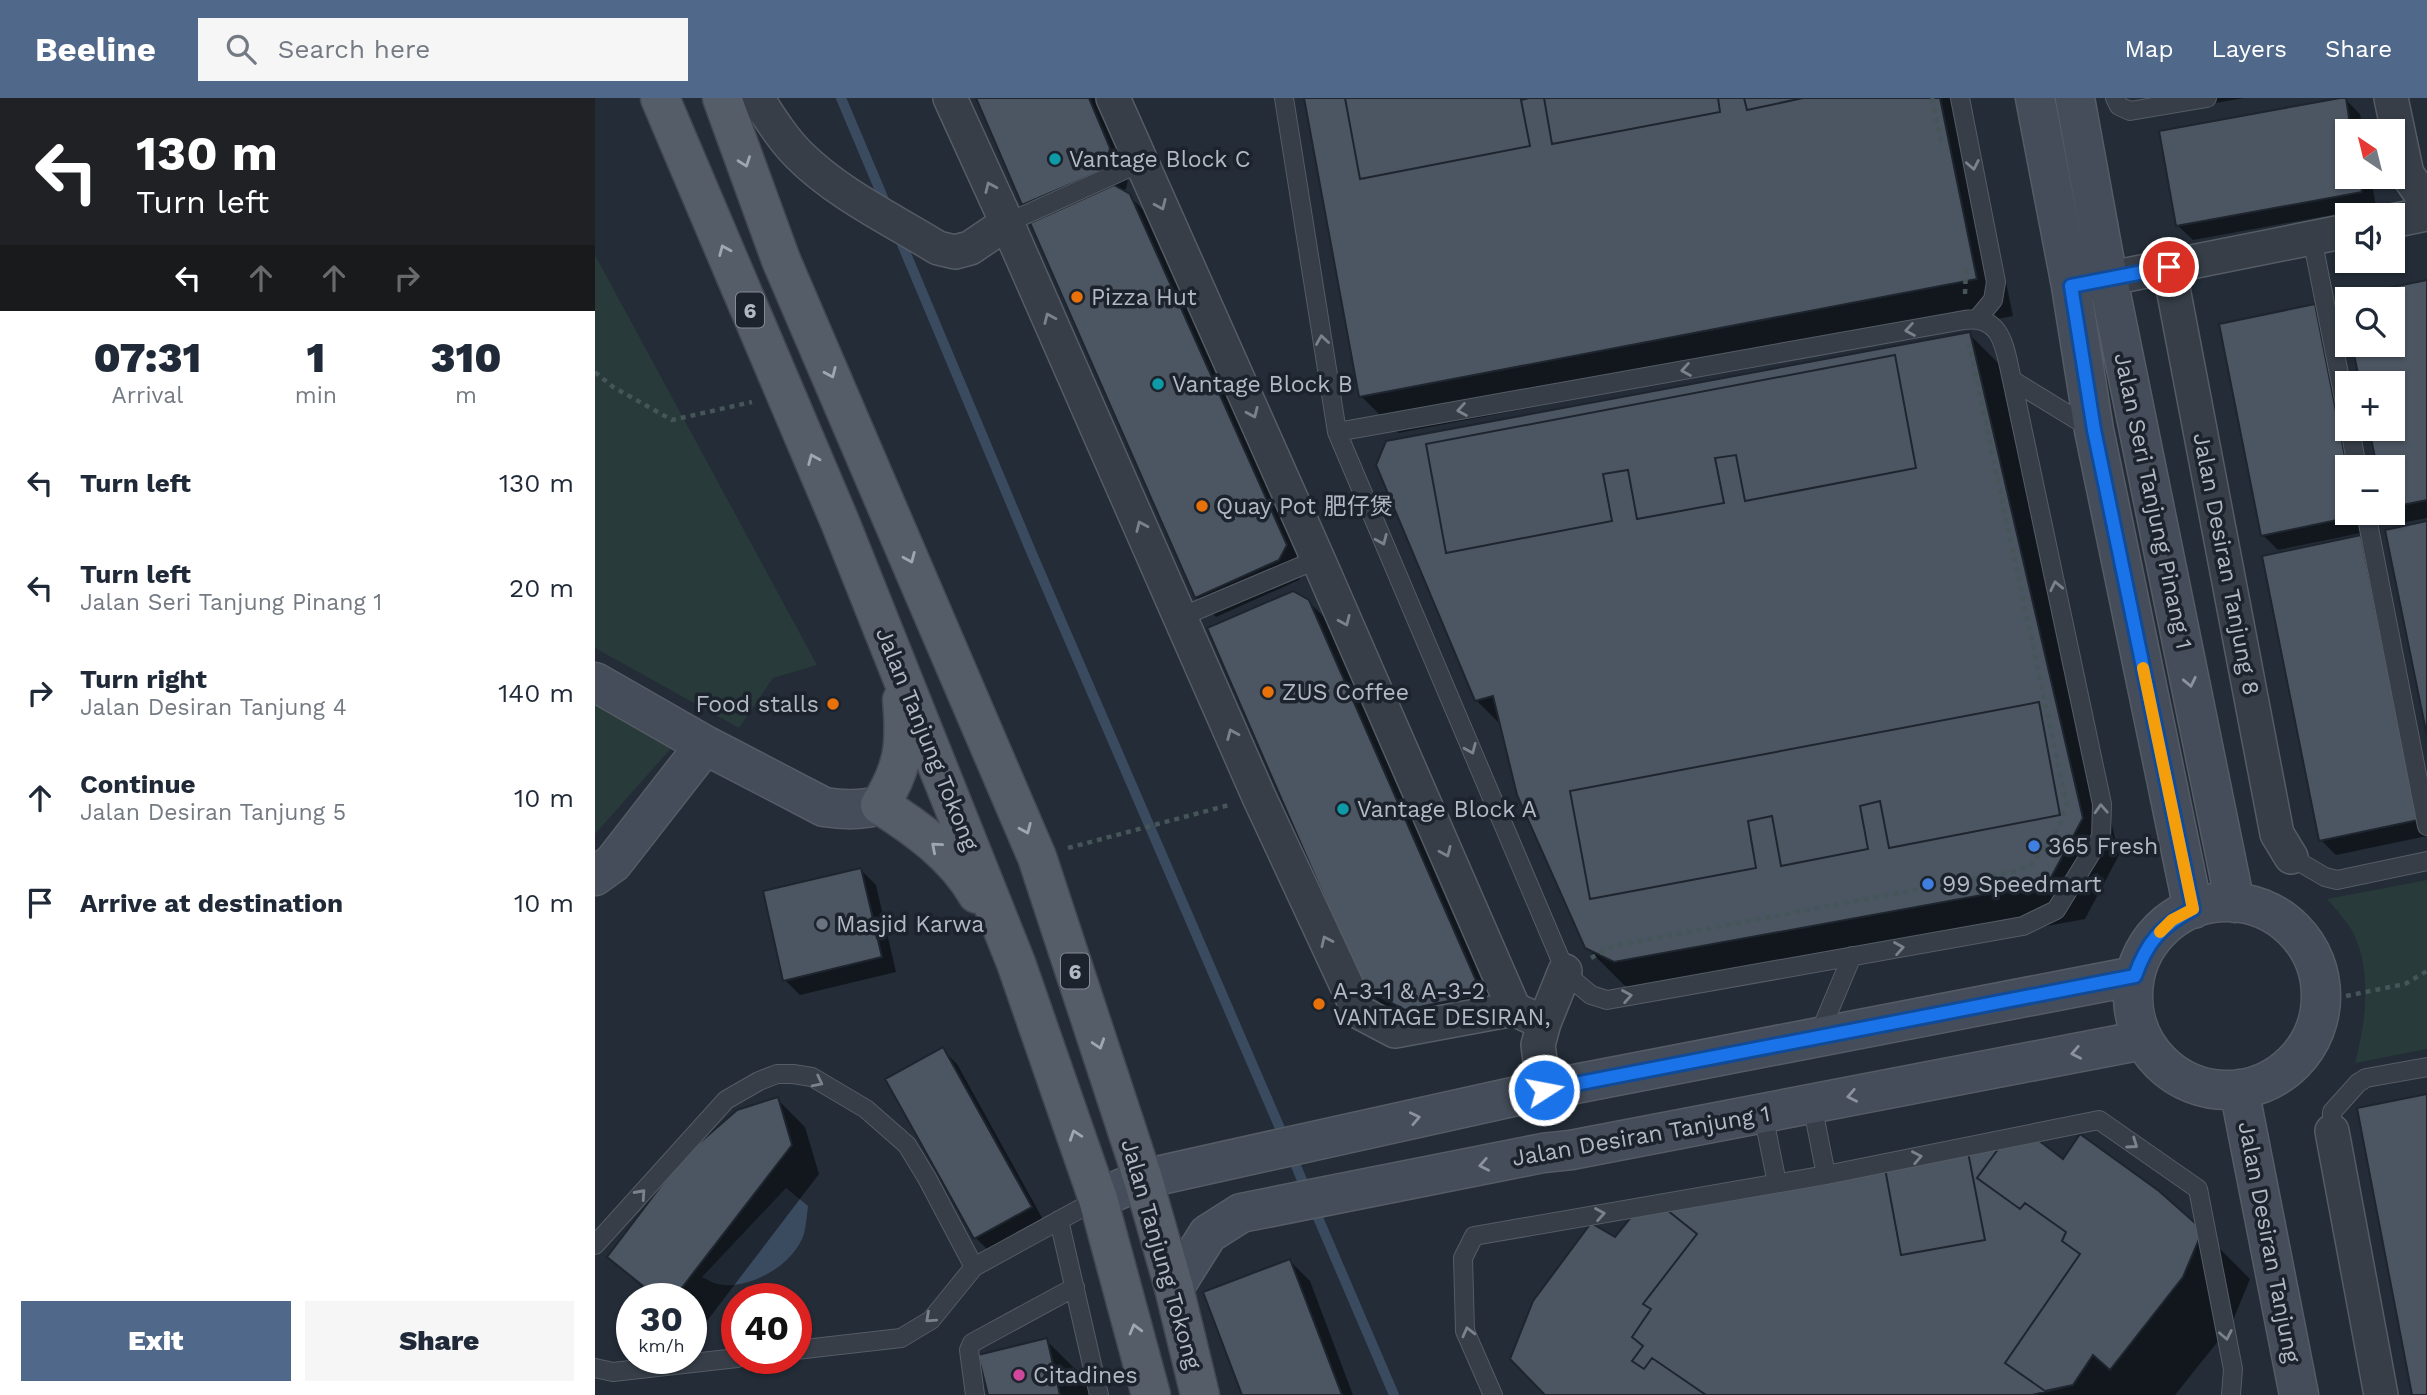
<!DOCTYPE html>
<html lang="en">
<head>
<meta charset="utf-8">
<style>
  :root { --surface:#fff; --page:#f6f6f7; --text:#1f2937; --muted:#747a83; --accent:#506889 }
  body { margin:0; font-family:"Work Sans","Noto Sans SC",sans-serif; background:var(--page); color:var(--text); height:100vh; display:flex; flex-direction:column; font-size:26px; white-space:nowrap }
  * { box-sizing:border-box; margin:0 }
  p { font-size:23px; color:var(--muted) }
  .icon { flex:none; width:38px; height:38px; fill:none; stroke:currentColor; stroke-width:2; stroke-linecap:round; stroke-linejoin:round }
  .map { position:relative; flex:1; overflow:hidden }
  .panel { display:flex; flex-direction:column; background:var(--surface); width:595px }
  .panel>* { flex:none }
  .banner { background:#202124; color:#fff; overflow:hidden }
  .needle { width:46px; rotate:325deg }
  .controls { position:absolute; left:1740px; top:21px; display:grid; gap:14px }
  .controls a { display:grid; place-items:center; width:70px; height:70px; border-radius:0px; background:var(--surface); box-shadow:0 2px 5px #0004; font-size:35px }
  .speed { position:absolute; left:21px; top:1185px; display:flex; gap:14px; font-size:35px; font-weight:700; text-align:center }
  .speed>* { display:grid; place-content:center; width:91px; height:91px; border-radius:50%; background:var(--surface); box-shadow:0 2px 5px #0004; line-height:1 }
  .speed small { font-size:18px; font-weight:400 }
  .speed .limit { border:10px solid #d22; background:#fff; color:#111 }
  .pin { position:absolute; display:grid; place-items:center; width:60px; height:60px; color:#fff; margin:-30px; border:4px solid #fff; border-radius:50%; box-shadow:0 2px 7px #0007 }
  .me { position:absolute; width:77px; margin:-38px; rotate:79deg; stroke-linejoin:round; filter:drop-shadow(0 0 5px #0008) }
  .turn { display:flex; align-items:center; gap:24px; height:147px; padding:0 21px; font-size:32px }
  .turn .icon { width:91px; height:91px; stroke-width:2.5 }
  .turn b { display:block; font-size:49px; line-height:60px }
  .lanes { display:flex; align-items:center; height:66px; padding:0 21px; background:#0003; justify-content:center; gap:35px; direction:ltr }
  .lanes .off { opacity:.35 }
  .eta { display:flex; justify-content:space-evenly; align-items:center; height:119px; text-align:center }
  .eta b { font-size:42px; font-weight:800; line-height:49px }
  .action { display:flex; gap:14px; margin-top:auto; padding:14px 21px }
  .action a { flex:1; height:80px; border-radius:0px; background:var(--accent); color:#fff; font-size:28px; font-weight:800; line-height:80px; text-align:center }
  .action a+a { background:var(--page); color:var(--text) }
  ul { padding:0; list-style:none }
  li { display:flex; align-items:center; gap:21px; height:105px; padding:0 21px }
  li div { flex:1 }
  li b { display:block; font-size:26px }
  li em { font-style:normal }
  header { display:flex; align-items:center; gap:42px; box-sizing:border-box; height:98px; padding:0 35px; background:var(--accent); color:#fff }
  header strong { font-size:33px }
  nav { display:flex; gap:38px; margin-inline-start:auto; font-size:24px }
  .search { width:490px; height:63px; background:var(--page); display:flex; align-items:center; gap:18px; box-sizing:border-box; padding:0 24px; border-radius:0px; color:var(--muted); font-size:26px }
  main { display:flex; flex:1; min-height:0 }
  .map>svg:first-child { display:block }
</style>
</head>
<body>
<header>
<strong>Beeline</strong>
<div class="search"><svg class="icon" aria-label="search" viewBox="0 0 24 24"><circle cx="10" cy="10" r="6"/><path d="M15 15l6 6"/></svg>Search here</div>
<nav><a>Map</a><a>Layers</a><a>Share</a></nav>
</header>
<main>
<section class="panel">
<div class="banner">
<div class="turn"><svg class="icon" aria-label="left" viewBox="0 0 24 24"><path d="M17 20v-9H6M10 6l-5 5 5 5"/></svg><div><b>130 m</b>Turn left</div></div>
<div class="lanes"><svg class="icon" aria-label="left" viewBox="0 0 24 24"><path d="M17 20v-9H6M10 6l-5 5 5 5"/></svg><svg class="icon off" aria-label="ahead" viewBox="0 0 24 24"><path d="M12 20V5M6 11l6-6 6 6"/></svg><svg class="icon off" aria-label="ahead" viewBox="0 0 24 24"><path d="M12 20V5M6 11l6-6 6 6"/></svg><svg class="icon off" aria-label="right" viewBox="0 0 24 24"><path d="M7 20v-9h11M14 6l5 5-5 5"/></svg></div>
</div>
<div class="eta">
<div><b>07:31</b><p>Arrival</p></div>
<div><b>1</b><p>min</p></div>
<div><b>310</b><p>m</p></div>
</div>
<ul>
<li><svg class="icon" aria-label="left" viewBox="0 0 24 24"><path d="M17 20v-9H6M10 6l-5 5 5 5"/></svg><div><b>Turn left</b></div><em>130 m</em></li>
<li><svg class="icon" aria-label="left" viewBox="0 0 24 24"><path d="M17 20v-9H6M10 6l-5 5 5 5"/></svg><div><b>Turn left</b><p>Jalan Seri Tanjung Pinang 1</p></div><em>20 m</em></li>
<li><svg class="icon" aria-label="right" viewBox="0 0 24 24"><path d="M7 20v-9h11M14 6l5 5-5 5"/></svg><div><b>Turn right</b><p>Jalan Desiran Tanjung 4</p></div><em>140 m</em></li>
<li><svg class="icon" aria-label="ahead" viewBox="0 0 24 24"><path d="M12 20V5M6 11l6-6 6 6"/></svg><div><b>Continue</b><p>Jalan Desiran Tanjung 5</p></div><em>10 m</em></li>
<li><svg class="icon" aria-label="arrive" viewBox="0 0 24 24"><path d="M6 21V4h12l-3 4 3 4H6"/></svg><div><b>Arrive at destination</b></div><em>10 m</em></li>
</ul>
<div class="action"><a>Exit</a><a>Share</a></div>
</section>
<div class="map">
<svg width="1832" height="1297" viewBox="0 0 1832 1297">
  <rect width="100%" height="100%" fill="#232c37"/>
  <path fill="#283a3a" d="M0 157 222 567 178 580 144 630 0 550Z
    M0 600 79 647 0 736Z
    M1832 782V951L1760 965C1771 923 1778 870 1756 831 1749 820 1740 810 1732 801Z"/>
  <path fill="#3a4a5f" d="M191 1090 213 1108C212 1117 211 1127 209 1136 199 1167 154 1193 122 1186 117 1185 112 1181 107 1179Z"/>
  <path fill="#0007" d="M383 0H504L535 72 531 91 526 93 534 98 555 118 711 468 704 482 621 519 601 499 445 122 429 106Z
    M711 0H1373L1418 218 803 335 766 298Z
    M1562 0H1649L1575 13Z
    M1750 1 1765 16 1768 33H1752V79H1776L1781 109 1598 142 1582 127Z
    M1832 184V420L1807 425 1797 415V369H1784L1776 331H1797V285H1767L1759 247H1797V201H1750Z
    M1719 208 1734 224 1763 369H1752V415H1772L1776 433 1683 452 1668 437Z
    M1374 236 1411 273 1524 757 1490 821 1057 900 1029 887 991 849 907 628 881 602Z
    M1766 439 1781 455 1832 712V738L1741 757 1726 742Z
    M713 503 734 524 905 916 832 931 791 911 770 890Z
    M266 772 281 787 301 874 205 897 190 882Z
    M347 951 362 966 450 1125 396 1155 381 1140 292 982Z
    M182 1001 210 1029 224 1076 102 1236 96 1231V1200H59L14 1159Z
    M1469 1063 1607 1133 1655 1181 1636 1227 1580 1297H953L1020 1141Z
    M695 1163 715 1183 758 1297H649Z
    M451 1242 498 1289 500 1297H394Z"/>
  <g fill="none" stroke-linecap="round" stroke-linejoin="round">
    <path stroke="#3a4a5f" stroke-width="10" d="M246 0 292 109
      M304 139 438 458 690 1042
      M696 1056 712 1094
      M718 1108 799 1297"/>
  </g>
  <path fill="#4c5663" stroke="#1e252e" stroke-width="2" d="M381 0H494L515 50 511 71 427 107Z
    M709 0H1345L1382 181 764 299Z
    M750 0H934L926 2 935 48 765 81Z
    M949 0H1123L1125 14 957 46Z
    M1149 0H1208L1152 12Z
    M1745 0H1751L1756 33H1752V79H1765L1767 94 1581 128 1564 33Z
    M519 87 535 96 692 447 684 462 600 500 435 125Z
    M1832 182V402L1797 409V369H1782L1774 331H1797V285H1765L1757 247H1797V201H1752V219L1748 199Z
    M1720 206 1752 369V415H1761V418L1666 438 1624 226Z
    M1375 234 1488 720 1453 785 1019 864 990 850 922 697 898 598 880 603 781 367 791 343Z
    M1300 257 1321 370 1150 403 1141 357 1120 360 1129 405 1042 421 1033 372 1008 376 1017 423 851 455 831 346Z
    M1832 423V638L1790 432Z
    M1766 437 1823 722 1724 743 1667 458Z
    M698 493 714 502 887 896 810 912 769 891 612 530Z
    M1444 604 1465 717 1294 750 1285 703 1265 708 1273 751 1186 768 1177 718 1153 723 1161 770 995 801 975 693Z
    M266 770 287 859 188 883 168 793Z
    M348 949 437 1109 379 1141 290 981Z
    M1832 996V1297H1817L1762 1010Z
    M183 999 197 1047 79 1200H63L12 1159 87 1060 142 1012Z
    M1485 1036 1564 1093 1608 1132 1588 1179 1515 1272 1498 1257 1478 1287 1437 1297H950L915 1261 938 1203 996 1125 1020 1139 1041 1113 1438 1038 1468 1061Z
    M1485 1036 1564 1093 1608 1132 1588 1179 1515 1272 1498 1257 1478 1287 1450 1293 1410 1265 1485 1156 1467 1143 1471 1134 1430 1105 1425 1111 1382 1080 1409 1043 1438 1038 1468 1061Z
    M1372 1049 1390 1142 1306 1157 1289 1065Z
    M1067 1108 1102 1136 1048 1206 1056 1211 1037 1239 1048 1248 1037 1263 1049 1271 1057 1260 1111 1297H950L915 1261 938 1203 996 1125 1020 1139 1041 1113Z
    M695 1161 747 1297H647L608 1194Z
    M452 1240 465 1297H393L383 1257Z"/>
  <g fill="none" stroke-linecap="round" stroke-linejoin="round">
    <g stroke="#555c65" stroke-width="20">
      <path id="lane" d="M689 0 742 334 972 877 996 897 1012 902 1428 828 1461 812 1506 739 1507 706 1417 282C1410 252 1408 216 1369 222L742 334
        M1365 0 1401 184 1398 202 1383 220
        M1520 0 1524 8 1535 13 1612 0
        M412 125 547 64
        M1717 140 1752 316
        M1417 282 1497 331
        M1755 331 1762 369
        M1771 415 1832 728
        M586 519 723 461
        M1696 759 1730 779 1742 782 1832 763
        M1223 939 1257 858
        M1217 1006 1231 1077
        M1168 1016 1182 1085
        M1737 1033V1014L1763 985 1771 980 1832 969
        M464 1122 504 1297
        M0 1147 131 1002 164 983 182 976H198L217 979 271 1011 312 1047 332 1080 379 1169
        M201 1252 306 1240 336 1222 379 1169 503 1101
        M0 1270 18 1274 142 1260
        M380 1297 374 1252 377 1245 480 1189
        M898 1297 870 1233 868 1160 879 1138 1231 1077 1504 1022 1603 1091 1638 1271 1636 1297"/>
    </g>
    <g stroke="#555c65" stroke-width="36">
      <path id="street" d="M162 0C175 20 187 40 204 57 243 96 296 121 343 150L360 154 375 150 412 125 355 0
        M518 0 723 461 919 911
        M1796 0 1812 76 1832 105
        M1797 123 1832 116
        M412 125 664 699 764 914 800 933 919 911 949 925 943 947 949 992
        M1574 169 1682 736 1696 759
        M1486 186 1752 133
        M949 925 970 873
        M1737 1033 1786 1297"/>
    </g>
    <g stroke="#555c65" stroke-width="41">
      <path id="secondary" d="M1440 0 1476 188 1499 332 1598 811
        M1480 0 1513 181 1640 805
        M0 584 110 647 229 709C248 712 266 713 285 707
        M0 778 18 765 110 647
        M1538 898a94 94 0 1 1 188 0a94 94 0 1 1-188 0Z
        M1644 991 1704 1297
        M503 1101 548 1081 949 992 1540 878
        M579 1190 613 1136 646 1115 948 1055 976 1052 1548 942"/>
    </g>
    <g stroke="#404751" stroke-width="41">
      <path id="primary" d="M65 0 245 424 421 865 503 1101 556 1297
        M127 0 186 162 442 759 548 1081 579 1190 605 1297
        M307 602C311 646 309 669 285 707 322 730 360 758 382 796"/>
    </g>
    <path stroke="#455558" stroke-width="4.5" stroke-dasharray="5 5" stroke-linecap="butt" d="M1337 0 1347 48
      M1370 196 1371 170
      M0 274 18 289 77 322 157 304
      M473 750 634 707
      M996 860 1018 848 1417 774 1436 767 1449 751 1464 728 1472 708 1374 246
      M1751 898 1810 886 1832 873"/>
    <use href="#lane" stroke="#373e48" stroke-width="18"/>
    <use href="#street" stroke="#373e48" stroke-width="33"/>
    <use href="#secondary" stroke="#454d5a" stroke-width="38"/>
    <use href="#primary" stroke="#555d68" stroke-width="38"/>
  </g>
  <defs><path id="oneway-chevron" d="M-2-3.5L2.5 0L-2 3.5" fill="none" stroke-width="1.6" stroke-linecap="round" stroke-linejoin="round" transform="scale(1.75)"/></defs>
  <g stroke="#9fa7b2">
    <use href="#oneway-chevron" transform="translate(150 64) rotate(70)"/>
    <use href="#oneway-chevron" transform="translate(129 152) rotate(-113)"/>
    <use href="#oneway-chevron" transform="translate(236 275) rotate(66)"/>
    <use href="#oneway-chevron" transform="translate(218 361) rotate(-113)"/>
    <use href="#oneway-chevron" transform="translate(315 460) rotate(67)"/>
    <use href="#oneway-chevron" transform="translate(431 731) rotate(67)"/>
    <use href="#oneway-chevron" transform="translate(341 749) rotate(-139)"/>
    <use href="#oneway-chevron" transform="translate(504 946) rotate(72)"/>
    <use href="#oneway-chevron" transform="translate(480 1037) rotate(-109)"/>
    <use href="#oneway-chevron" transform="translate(540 1231) rotate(-105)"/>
  </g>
  <g stroke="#7b828c">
    <use href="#oneway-chevron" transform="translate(1378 67) rotate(79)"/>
    <use href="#oneway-chevron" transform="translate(395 89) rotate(-114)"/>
    <use href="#oneway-chevron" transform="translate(566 107) rotate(66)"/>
    <use href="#oneway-chevron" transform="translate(454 220) rotate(-114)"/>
    <use href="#oneway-chevron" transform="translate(1315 232) rotate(170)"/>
    <use href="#oneway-chevron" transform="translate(727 242) rotate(-99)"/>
    <use href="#oneway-chevron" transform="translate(1091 272) rotate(170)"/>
    <use href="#oneway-chevron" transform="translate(867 312) rotate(170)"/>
    <use href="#oneway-chevron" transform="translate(658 315) rotate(66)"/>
    <use href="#oneway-chevron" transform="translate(546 428) rotate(-114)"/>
    <use href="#oneway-chevron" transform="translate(787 442) rotate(67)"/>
    <use href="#oneway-chevron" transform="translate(1461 488) rotate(-102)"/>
    <use href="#oneway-chevron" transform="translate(750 523) rotate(66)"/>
    <use href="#oneway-chevron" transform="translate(637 636) rotate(-113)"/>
    <use href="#oneway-chevron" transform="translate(876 651) rotate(67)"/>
    <use href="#oneway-chevron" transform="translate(1506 711) rotate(-93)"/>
    <use href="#oneway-chevron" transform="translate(851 754) rotate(66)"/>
    <use href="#oneway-chevron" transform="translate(731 843) rotate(-115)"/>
    <use href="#oneway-chevron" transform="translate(1304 850) rotate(-10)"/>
    <use href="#oneway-chevron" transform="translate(1032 898) rotate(-10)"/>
    <use href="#oneway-chevron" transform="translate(223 984) rotate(27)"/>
    <use href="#oneway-chevron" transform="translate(1538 1046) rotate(35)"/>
    <use href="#oneway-chevron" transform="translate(1322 1059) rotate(-11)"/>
    <use href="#oneway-chevron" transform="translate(46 1096) rotate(-48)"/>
    <use href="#oneway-chevron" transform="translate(1005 1116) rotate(-10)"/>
    <use href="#oneway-chevron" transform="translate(335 1220) rotate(138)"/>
    <use href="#oneway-chevron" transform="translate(873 1234) rotate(-104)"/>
    <use href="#oneway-chevron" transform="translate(1631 1237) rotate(79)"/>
  </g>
  <g stroke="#8c939f">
    <use href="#oneway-chevron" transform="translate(1595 584) rotate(78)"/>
    <use href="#oneway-chevron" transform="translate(1481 955) rotate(169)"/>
    <use href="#oneway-chevron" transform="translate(1257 998) rotate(169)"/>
    <use href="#oneway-chevron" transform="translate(820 1020) rotate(-12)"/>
    <use href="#oneway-chevron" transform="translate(889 1067) rotate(169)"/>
  </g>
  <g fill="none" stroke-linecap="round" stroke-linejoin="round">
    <g stroke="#114b97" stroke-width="18">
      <path id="route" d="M949 992 1540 878C1552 844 1566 828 1598 811L1499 332 1476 188 1574 169"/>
    </g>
    <use href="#route" stroke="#1a73e8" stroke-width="12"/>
    <path stroke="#f59e0b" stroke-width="12" d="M1548 570 1598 811 1577 822 1565 834"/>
  </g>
  <g fill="#0f9aa8" stroke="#1c232c" stroke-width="2.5">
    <circle cx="460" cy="61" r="7"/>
    <circle cx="563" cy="286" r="7"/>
    <circle cx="748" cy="711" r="7"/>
  </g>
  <g fill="#e8710a" stroke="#1c232c" stroke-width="2.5">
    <circle cx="482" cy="199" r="7"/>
    <circle cx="607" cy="408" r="7"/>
    <circle cx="673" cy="594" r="7"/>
    <circle cx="238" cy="606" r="7"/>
    <circle cx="724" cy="906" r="7"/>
  </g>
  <g fill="#3f7fe0" stroke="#1c232c" stroke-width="2.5">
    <circle cx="1439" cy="748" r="7"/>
    <circle cx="1333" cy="786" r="7"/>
  </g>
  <circle fill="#6b7280" stroke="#1c232c" stroke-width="2.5" cx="227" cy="826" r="7"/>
  <circle fill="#d1479c" stroke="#1c232c" stroke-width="2.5" cx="424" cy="1277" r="7"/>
  <g text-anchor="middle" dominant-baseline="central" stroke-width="7" stroke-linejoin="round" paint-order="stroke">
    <g fill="#1c232c" stroke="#858c96" stroke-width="2">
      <rect x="141" y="194.5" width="28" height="35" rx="5"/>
      <rect x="466" y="855.5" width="28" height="35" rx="5"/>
    </g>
    <g font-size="21" font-weight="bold" fill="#b2b9c4">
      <text x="155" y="212">6</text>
      <text x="480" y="873">6</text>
    </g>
    <g font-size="23" fill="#b2b9c4" stroke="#1c232c" text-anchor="start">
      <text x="474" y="61">Vantage Block C</text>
      <text x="496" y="199">Pizza Hut</text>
      <text x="577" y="286">Vantage Block B</text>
      <text x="621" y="408">Quay Pot 肥仔煲</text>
      <text x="687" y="594">ZUS Coffee</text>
      <text x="224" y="606" text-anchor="end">Food stalls</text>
      <text x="762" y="711">Vantage Block A</text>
      <text x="1453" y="748">365 Fresh</text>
      <text x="1347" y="786">99 Speedmart</text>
      <text x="241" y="826">Masjid Karwa</text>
      <text x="738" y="893">A-3-1 &amp; A-3-2<tspan x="738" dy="26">VANTAGE DESIRAN,</tspan></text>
      <text x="438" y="1277">Citadines</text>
    </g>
    <g font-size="23" fill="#b2b9c4" stroke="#1c232c">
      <text transform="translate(1558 403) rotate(78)">Jalan Seri Tanjung Pinang 1</text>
      <text transform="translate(1631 466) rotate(79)">Jalan Desiran Tanjung 8</text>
      <text transform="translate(332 641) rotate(68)">Jalan Tanjung Tokong</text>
      <text transform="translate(1046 1038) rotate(-10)">Jalan Desiran Tanjung 1</text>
      <text transform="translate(1674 1144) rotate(79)">Jalan Desiran Tanjung</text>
      <text transform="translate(566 1156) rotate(74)">Jalan Tanjung Tokong</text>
    </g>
  </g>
</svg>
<div class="controls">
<a><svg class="needle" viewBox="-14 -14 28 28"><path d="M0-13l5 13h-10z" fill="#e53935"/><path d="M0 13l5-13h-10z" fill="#747a83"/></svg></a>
<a><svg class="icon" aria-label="sound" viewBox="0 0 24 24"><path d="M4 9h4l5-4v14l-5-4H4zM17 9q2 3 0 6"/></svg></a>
<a><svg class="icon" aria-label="search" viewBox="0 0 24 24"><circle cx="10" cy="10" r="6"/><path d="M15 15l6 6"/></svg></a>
<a>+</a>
<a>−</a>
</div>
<div class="speed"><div>30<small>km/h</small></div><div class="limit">40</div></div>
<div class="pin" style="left:1574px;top:169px;background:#d93025"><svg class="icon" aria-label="arrive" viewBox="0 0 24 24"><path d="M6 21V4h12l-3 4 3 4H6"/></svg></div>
<svg class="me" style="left:949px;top:992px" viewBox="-20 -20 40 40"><circle r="17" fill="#1a73e8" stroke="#fff" stroke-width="3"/><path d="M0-11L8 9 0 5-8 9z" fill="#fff"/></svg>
</div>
</main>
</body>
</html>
